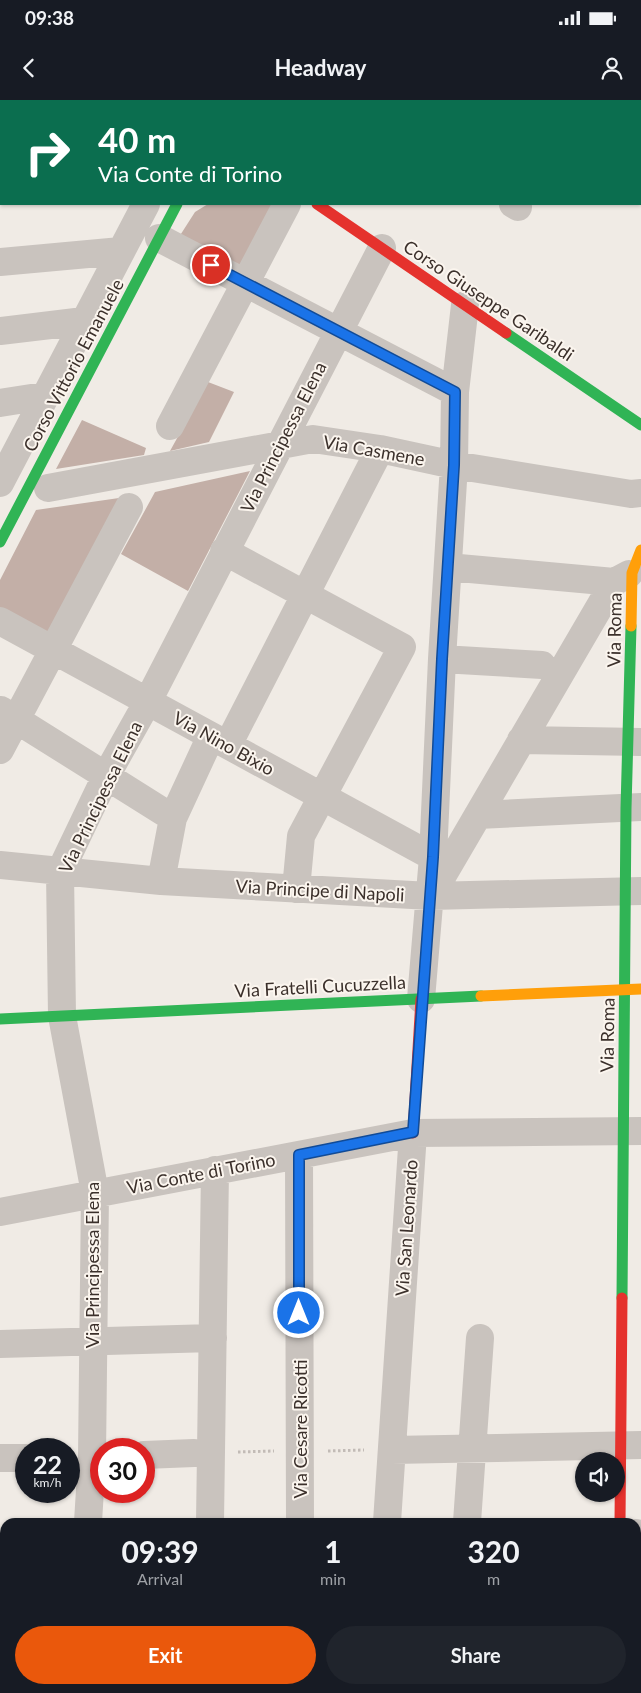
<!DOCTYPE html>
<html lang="en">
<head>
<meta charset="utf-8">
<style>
  :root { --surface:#171b24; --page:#20242c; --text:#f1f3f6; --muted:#9ea1a6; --accent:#ea580c }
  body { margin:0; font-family:Lato,sans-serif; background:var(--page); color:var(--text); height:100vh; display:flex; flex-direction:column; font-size:19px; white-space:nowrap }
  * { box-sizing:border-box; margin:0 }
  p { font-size:16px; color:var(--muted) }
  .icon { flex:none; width:28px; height:28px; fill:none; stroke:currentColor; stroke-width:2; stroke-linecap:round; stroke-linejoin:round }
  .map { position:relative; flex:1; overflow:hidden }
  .side { position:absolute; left:0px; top:1418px; width:641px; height:176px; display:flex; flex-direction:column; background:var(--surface); border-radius:15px 15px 0 0; box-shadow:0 1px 4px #0004 }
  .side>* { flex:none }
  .hud { position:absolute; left:0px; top:0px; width:641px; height:105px; box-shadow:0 1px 4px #0004; background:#0b6e4f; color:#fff; overflow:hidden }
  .buttons { position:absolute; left:575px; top:1352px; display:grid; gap:10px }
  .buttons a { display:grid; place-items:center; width:50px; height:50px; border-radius:50%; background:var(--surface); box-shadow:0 1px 4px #0004; font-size:25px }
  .speed { position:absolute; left:15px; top:1338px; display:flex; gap:10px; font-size:25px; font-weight:700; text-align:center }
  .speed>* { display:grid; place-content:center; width:65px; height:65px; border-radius:50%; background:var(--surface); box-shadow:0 1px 4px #0004; line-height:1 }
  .speed small { font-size:12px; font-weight:400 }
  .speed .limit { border:8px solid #d22; background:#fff; color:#111 }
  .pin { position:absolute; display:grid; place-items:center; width:42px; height:42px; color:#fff; margin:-21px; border:2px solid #fff; border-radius:50%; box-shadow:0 1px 5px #0007 }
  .me { position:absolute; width:55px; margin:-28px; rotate:0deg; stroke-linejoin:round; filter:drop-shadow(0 0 4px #0008) }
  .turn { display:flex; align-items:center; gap:18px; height:105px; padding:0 15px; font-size:22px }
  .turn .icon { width:65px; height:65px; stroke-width:2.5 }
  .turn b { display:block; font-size:35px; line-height:42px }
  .eta { display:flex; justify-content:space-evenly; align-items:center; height:85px; text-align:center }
  .eta b { font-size:30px; font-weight:700; line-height:35px }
  .primary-button { display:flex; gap:10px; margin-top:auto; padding:10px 15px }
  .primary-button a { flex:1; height:58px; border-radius:30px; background:var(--accent); color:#fff; font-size:20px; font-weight:700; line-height:58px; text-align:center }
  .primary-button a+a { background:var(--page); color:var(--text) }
  .status { display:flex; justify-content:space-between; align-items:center; height:35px; padding:0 25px; background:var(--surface); direction:ltr }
  .status svg { height:14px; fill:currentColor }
  header { display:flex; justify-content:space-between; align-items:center; height:65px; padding:0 15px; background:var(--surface); font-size:22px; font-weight:700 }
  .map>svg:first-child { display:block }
</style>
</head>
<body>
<div class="status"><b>09:38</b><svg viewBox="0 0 49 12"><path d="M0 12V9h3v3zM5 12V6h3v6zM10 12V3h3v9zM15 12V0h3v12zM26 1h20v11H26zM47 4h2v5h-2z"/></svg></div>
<header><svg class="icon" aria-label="back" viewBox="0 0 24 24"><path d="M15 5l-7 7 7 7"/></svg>Headway<svg class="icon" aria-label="person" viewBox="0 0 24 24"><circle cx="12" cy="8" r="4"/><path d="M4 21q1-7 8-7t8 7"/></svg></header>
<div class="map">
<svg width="641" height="1593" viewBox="0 0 641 1593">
  <rect width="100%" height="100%" fill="#f0ebe5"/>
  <path fill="#c3afa7" d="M208 104H275L240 168 179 137 195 112Z
    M208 282 234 292 209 342 170 351Z
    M82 320 146 348 144 355 56 369Z
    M250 371 188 491 121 454 155 392Z
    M119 398 48 535 0 510V480L36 410Z
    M639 1561H641V1593H638Z"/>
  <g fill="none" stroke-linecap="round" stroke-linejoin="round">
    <path stroke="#c2bbb6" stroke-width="3" stroke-dasharray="2.5 2.5" stroke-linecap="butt" d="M328 1351 364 1350
      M238 1352 274 1351
      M248 1590 294 1593"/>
    <path stroke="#c9c3be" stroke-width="28" d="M377 0 378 1
      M200 1 201 0
      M0 89H1
      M513 104 518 107
      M159 138 455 292
      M0 162 121 151
      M0 231 84 221
      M0 303 44 296
      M170 326 287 104
      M0 383 146 104
      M48 388 313 339 380 349 454 365 631 394 641 393
      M224 451 402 547 301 736 296 789
      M448 467 614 482 629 474
      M0 521 446 764
      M442 559 542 565
      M1 610 173 718
      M521 640 641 642
      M228 645 380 349
      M0 650 129 407
      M478 715 641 707
      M0 765 161 781 430 796 641 791
      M440 780 614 482
      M161 781 173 718 211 636
      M421 899 433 757 442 559 454 365 455 292 465 205
      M299 1055 300 1422
      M0 1112 413 1033 641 1031
      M0 1244 213 1238
      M392 1350 641 1345
      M144 1355 194 1353
      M0 1358H26
      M88 1422 92 1357 95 1093 62 916 60 772 106 676 148 601 382 148
      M210 1422 215 1070
      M387 1422 413 1033
      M467 1422 480 1238
      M636 1433 641 1434
      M0 1472 5 1471
      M0 1573 5 1572
      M90 1589 91 1593
      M220 1589V1593
      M320 1589 325 1593
      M376 1593V1589"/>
    <path stroke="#30b455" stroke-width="11" d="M506 233 641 325
      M0 442 177 104
      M0 919 481 896
      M622 1198 626 708 631 526
      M619 1589V1593"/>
    <path stroke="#ff9f0a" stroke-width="11" d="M229 1 230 0
      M631 526 632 473 641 450
      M481 896 641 889"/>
    <path stroke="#e5322d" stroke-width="11" d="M317 104 506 233
      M413 1033 421 899
      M620 1422 622 1198"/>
  </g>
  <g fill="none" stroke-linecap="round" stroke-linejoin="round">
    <g stroke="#114b97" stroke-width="12">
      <path id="route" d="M211 165 455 292 454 365 442 559 433 757 413 1032 299 1055V1213"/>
    </g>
    <use href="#route" stroke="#1a73e8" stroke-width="9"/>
  </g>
  <g text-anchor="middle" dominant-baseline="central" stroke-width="4" stroke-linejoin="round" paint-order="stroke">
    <g font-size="18" fill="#3b302b" stroke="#fbf5ee">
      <text transform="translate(489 200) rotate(34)">Corso Giuseppe Garibaldi</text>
      <text transform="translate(73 265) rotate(-62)">Corso Vittorio Emanuele</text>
      <text transform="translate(283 337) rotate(-63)">Via Principessa Elena</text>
      <text transform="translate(374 350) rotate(10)">Via Casmene</text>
      <text transform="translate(614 530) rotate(-89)">Via Roma</text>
      <text transform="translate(224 643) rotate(29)">Via Nino Bixio</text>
      <text transform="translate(100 697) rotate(-64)">Via Principessa Elena</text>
      <text transform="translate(320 790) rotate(3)">Via Principe di Napoli</text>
      <text transform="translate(320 886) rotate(-3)">Via Fratelli Cucuzzella</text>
      <text transform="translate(607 935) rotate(-89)">Via Roma</text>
      <text transform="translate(201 1073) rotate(-11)">Via Conte di Torino</text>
      <text transform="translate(406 1128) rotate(-86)">Via San Leonardo</text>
      <text transform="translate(92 1165) rotate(-90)">Via Principessa Elena</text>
      <text transform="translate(300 1329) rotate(-90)">Via Cesare Ricotti</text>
    </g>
  </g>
</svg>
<div class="buttons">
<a><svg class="icon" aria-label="sound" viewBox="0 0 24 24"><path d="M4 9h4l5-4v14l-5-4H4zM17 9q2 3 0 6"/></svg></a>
</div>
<div class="speed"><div>22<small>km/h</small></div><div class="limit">30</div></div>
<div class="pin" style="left:211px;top:165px;background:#d93025"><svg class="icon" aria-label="arrive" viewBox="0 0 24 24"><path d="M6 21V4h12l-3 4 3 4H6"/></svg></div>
<svg class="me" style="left:299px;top:1213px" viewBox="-20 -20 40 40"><circle r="17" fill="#1a73e8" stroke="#fff" stroke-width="3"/><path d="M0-11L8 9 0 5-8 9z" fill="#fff"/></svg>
<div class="hud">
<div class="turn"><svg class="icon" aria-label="right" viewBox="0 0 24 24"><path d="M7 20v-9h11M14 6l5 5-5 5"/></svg><div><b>40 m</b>Via Conte di Torino</div></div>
</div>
<section class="side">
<div class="eta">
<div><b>09:39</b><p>Arrival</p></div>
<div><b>1</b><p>min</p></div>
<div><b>320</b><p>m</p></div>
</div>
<div class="primary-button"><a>Exit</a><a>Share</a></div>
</section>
</div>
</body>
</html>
